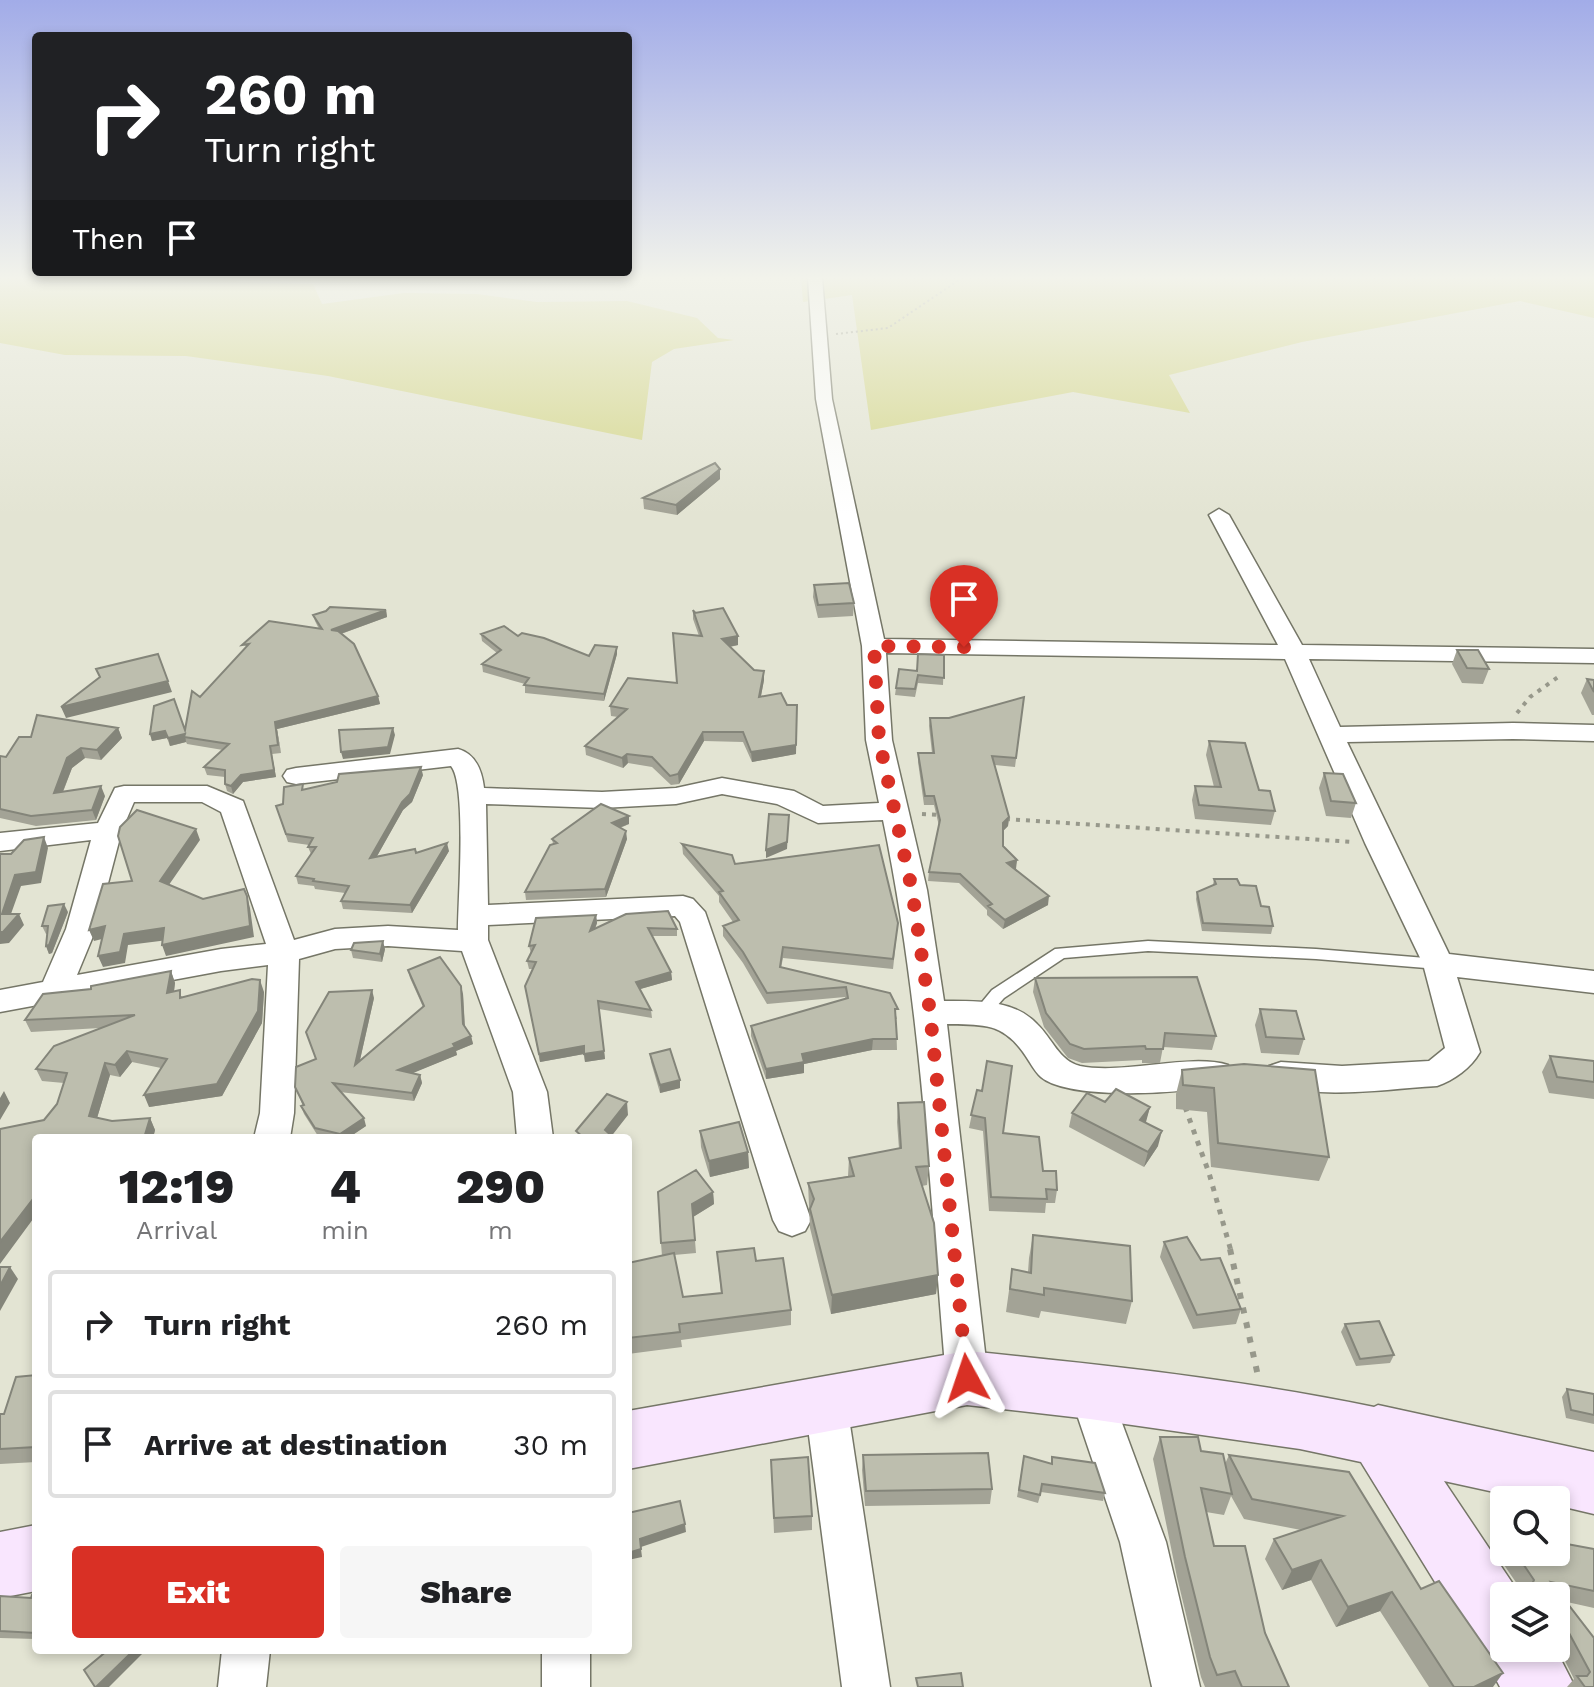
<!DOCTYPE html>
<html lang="en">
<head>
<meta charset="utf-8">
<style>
  :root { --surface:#fff; --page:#f6f6f6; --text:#202124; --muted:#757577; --line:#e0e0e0; --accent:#d93025 }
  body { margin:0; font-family:"Work Sans",sans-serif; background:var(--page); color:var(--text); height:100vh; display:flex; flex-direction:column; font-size:30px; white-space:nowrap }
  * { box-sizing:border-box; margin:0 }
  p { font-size:26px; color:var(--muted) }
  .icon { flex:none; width:44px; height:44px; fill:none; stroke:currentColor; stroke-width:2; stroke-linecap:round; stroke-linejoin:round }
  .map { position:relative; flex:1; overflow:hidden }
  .side { position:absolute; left:32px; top:1134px; width:600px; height:520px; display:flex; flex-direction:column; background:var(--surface); border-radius:8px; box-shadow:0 4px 12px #0003 }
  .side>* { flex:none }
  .guide { position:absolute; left:32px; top:32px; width:600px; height:244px; border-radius:8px; box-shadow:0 4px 12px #0003; background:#202124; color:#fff; overflow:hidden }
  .fabs { position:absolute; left:1490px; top:1486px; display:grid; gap:16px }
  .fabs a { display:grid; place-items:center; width:80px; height:80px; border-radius:8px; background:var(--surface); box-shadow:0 4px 12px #0003; font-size:40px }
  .pin { position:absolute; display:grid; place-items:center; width:68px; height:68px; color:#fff; margin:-82px -34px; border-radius:50% 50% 50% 0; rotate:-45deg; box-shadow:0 0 8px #0007 }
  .pin .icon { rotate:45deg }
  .me { position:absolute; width:88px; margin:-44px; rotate:355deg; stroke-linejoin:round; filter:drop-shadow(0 0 6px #0008) }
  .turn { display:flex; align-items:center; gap:28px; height:168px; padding:0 40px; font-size:36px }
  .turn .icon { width:104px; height:104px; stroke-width:2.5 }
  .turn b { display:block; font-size:56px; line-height:68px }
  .then { display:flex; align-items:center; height:76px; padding:0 40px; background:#0003; gap:16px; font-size:30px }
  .eta { display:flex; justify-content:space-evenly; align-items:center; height:136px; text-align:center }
  .eta b { font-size:48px; font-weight:800; line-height:56px }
  .cta { display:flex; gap:16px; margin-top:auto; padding:16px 40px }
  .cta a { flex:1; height:92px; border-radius:8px; background:var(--accent); color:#fff; font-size:32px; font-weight:800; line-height:92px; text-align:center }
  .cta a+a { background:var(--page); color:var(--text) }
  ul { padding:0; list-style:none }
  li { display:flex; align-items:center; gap:24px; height:108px; margin:0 16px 12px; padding:0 24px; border:4px solid var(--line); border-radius:8px }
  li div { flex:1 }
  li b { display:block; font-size:30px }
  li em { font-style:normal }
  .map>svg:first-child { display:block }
</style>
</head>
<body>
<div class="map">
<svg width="1594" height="1687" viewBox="0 0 1594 1687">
  <rect width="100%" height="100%" fill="#e3e4d3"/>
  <path fill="#d4d689" d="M0 278H230L240 282 313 284 322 304 404 293 477 294 537 302 627 301 697 318 718 338 734 340 674 349 652 362 642 440 328 376 186 356 65 355 0 343Z
    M801 278H1594V318L1520 301 1302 342 1169 375 1190 413 1073 392 871 430 852 295 803 302Z"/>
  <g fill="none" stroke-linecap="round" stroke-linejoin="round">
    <g stroke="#757667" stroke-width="3">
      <path id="lane" d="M1148 941 1316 949 1438 959 1443 960 1446 964 1443 968 1438 969 1316 959 1148 951 1064 958 1004 998 987 1017H975L973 1013 992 990 1055 949Z"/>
    </g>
    <g stroke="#757667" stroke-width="3">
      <path id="street" d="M808 278H822L832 399 884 639 1278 645 1209 515 1219 509 1229 515 1302 645 1594 649V663L1309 659 1340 727 1513 723 1594 725V741L1513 739 1347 742 1449 954 1594 971V993L1457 977 1480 1052C1471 1068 1454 1080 1437 1086 1384 1089 1321 1100 1269 1084L1264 1075 1269 1066 1281 1062 1342 1066 1429 1061 1445 1048 1423 964 1365 843 1285 659 886 653 892 740 927 890 944 1001C976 1001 1014 999 1037 1024 1052 1038 1059 1061 1080 1066 1123 1075 1190 1053 1228 1065L1233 1074 1228 1083C1193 1094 1069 1101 1041 1077 1034 1071 1029 1060 1023 1052 1001 1022 982 1025 947 1024L988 1378 982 1392 967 1397 952 1392 946 1378C930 1192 921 1003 883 820L818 823 777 804 722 794 676 804 602 808 486 804 488 905 683 896 693 899 705 912 811 1220 805 1231 792 1236 779 1231 773 1220 680 922 675 916 488 925V940L547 1092 553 1138H517L513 1092 462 951 388 946 335 949 299 959 294 1113 290 1138H254L260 1113 268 965 221 971 0 1012V990L43 982 66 929 91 840 0 851V833L98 823 115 788 124 786H207L243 801 294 940 335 929 388 926 458 930C458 899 467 785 451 766L296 784 287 782 283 776 287 770 296 768 458 749C476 754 482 771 484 788L602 792 676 788 722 778 794 791 823 806 879 803 866 740 862 646 816 399ZM134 802H202L221 812 266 944 221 949 77 975 96 929 122 830Z
        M1090 1372 1105 1377 1166 1542 1200 1687H1152L1120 1542 1069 1391 1075 1377Z
        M826 1385 841 1391 847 1405 890 1687H842L805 1405 811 1391Z
        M222 1650H270L266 1687H218Z
        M542 1650H590V1687H542Z"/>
    </g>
    <g stroke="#757667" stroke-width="3">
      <path id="secondary" d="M967 1351C1103 1365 1240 1379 1374 1407L1378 1405 1594 1452V1514L1556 1505V1500H1531L1444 1481 1521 1596H1504V1648H1555L1575 1687H1500L1484 1657 1480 1655 1361 1462 1300 1449 1090 1419 967 1405 628 1469V1411Z
        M36 1525V1591L0 1598V1532Z"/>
    </g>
    <path stroke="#97988b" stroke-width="2" stroke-dasharray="2 3" stroke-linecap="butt" d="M836 334 888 328 962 278"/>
    <path stroke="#97988b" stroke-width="4" stroke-dasharray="4 6" stroke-linecap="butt" d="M1517 713 1530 697 1561 675
      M922 814 942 815
      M1006 819 1353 842"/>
    <path stroke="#97988b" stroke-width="5" stroke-dasharray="5 7" stroke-linecap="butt" d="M1185 1107 1209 1173 1231 1251"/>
    <path stroke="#97988b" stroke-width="6" stroke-dasharray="6 9" stroke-linecap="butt" d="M1230 1249 1258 1376"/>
    <use href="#lane" fill="#fff" fill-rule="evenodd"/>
    <use href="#street" fill="#fff" fill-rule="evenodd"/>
    <use href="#secondary" fill="#f9e6fe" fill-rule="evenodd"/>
  </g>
  <path fill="#a3a396" d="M720 469V479L677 515 644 509 643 498Z
    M814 585 854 603 853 616 818 618 813 597Z
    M386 610 387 617 341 634 378 696 380 704 277 729 281 753 272 754 276 777 243 782 233 794 227 791 225 784V777L207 775 204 767 223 750 187 744 186 742 170 746 167 738 152 741 150 734 185 730 200 697 319 629 315 621 313 615Z
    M693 610 738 636V645L730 647 764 680 761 696 796 754 752 762 743 742 704 741 679 784 671 785 652 767 628 763 623 768 586 755 585 746 618 717 611 716 610 706 677 683 699 636 693 619Z
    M481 634 518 636 589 656 617 654 604 701 525 693V684L483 672 482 664 497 653 482 641Z
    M1457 650 1489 669 1483 684 1462 683 1452 664Z
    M944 655 943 685 918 683 915 697 895 695 896 688Z
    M1587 679 1594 680V715H1592L1581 693Z
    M1024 697 1015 767 995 765 1009 817 1008 826 1003 831V846L1017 860 1015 869 1048 905 1003 929 987 915V910L959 883 928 881 929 872 939 826 934 805H924L918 762V753H932L929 726 930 718H949Z
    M118 728 122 738 101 760 85 758 72 768 63 792 105 796 96 820 36 826 0 818V756L6 757 31 737Z
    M1209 741 1275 811 1271 825 1195 819 1192 800 1195 786 1214 787 1206 755Z
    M1324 773 1356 803 1351 818 1326 816 1319 788Z
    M423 775 412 802 403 810 377 856 449 851 412 913 343 909 341 901 345 893 315 889 314 886 298 884 296 876 311 854 308 847 309 845 288 842 276 806 283 804 304 789Z
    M629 824 620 828 627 839 606 897 526 900 525 892 553 844 552 839Z
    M682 844 898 923 893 969 783 958 781 968 890 993 897 1019H896L897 1050H872L804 1064V1073L766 1079 751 1036V1026L846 999 845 997 767 1004 743 963 723 936V926L733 922 719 902V896L683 854Z
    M1214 879 1240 885 1273 926 1271 934 1202 931 1196 899 1197 892 1213 885Z
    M68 912 52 953 49 954 46 946 47 934H46L42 926Z
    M596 915 597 923 595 929H677V936H652L671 972 672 980 640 989 651 1010 652 1018 599 1009 605 1059 585 1062 584 1054 540 1062 525 986 533 969H529L527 961 531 953 529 946Z
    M385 949 382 962 353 958 351 950Z
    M408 970 463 994 465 1026 471 1036 473 1044 456 1051 457 1055 412 1073 420 1075 422 1083 414 1101 340 1092 366 1126 348 1138H325L318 1136 304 1114 301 1106H303L295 1087 316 1059 374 998 360 1060 423 1007 410 978Z
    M171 971 175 983 174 992 183 997 264 992 262 1023 222 1096 149 1107 161 1068 132 1062 120 1077 110 1075 97 1118 112 1121 150 1118 155 1130 153 1138H36L44 1120 57 1104 64 1083 42 1081 36 1069 100 1028 31 1032 25 1020 91 989Z
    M1035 978 1216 1036 1212 1050 1163 1047 1160 1063H1142V1060L1082 1063 1068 1058 1044 1027 1033 992Z
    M1260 1009 1304 1039 1299 1055 1261 1053 1255 1025Z
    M650 1054 680 1080V1088L660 1093 651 1062Z
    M1550 1056 1594 1061V1099L1549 1093 1542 1072Z
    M1182 1070 1329 1157 1319 1181 1211 1167 1207 1112 1176 1109V1094Z
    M977 1090 1003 1133 1043 1171 1057 1190 1055 1203H1046L1045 1213 989 1211 983 1131 969 1128Z
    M1105 1102 1150 1107 1145 1123 1158 1146 1144 1167 1069 1127 1072 1113Z
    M898 1103 929 1166 927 1185 922 1186 938 1275 936 1294 831 1314 810 1228 808 1183 848 1176 849 1158 899 1149 897 1122Z
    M700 1131 748 1152 749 1168 710 1177 701 1147Z
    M713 1192 714 1204 693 1217 696 1253 674 1255 683 1297 721 1293 717 1252 756 1261 791 1310V1325L681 1340 682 1347 628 1354V1263L662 1256 661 1243Z
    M1033 1235 1132 1301 1126 1324 1041 1311 1039 1318 1006 1312 1012 1269 1028 1272 1029 1258Z
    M1164 1242 1241 1309 1236 1324 1193 1329 1160 1257Z
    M1345 1324 1394 1355 1390 1363 1356 1366 1341 1332Z
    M36 1375V1462L0 1464V1414H4Z
    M1567 1389 1594 1394V1424L1566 1418 1562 1397Z
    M1160 1437 1225 1464 1229 1455 1349 1472 1421 1589 1493 1687H1429L1380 1611 1336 1627 1311 1580 1282 1590 1265 1559 1274 1539 1301 1530 1244 1519 1231 1496 1224 1515 1206 1512 1214 1546 1265 1633 1289 1687H1205L1201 1677 1177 1577 1153 1459Z
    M863 1455 992 1489 990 1504 865 1506 862 1470Z
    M1024 1456 1051 1464 1052 1457 1105 1493 1103 1501 1041 1492 1038 1503 1017 1497Z
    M771 1460 812 1516V1530L774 1533Z
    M1501 1531 1504 1532V1552H1556L1594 1549V1608L1567 1602 1594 1638V1687H1567L1574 1679 1558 1647H1556V1596H1523L1524 1594 1491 1546Z
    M36 1595V1639L0 1638V1596L31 1598Z"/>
  <path fill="#84857a" d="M720 469V479L677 515 676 505Z
    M386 610 387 617 332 637 331 630Z
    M738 636V645L722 648V639Z
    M617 647V654L604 701V694Z
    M764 671V680L759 706V697Z
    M168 681 172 692 66 718 61 707Z
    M378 696 380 704 277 729 281 753 275 722Z
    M797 705 796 754 752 762 751 752Z
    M118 728 122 738 101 760 97 750Z
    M393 728 395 735 390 754 343 759 341 752Z
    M165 731 167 738 152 741 150 734Z
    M703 732 704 741 679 784 678 774Z
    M185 734 186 742 170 746 168 738Z
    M270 746 276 777 243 782 233 794 231 786Z
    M81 748 85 758 72 768 58 804 54 793 67 758Z
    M627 754 628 763 623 768 622 758Z
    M421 767 423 775 412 802 403 810 372 865 370 858Z
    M101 786 105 796 96 820 92 810Z
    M789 815 787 849 766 858V850Z
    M629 816V824L613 830 612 823Z
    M1009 817 1008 826 1002 832 1003 823Z
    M196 829 200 840 164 892 160 881Z
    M626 831 627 839 606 897 605 889Z
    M44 837 48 848 41 883 21 886 7 925 2 914 15 875Z
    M447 843 449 851 412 913 410 905Z
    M1017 860 1016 869 1006 872 1007 863Z
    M247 896 250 908 254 937 166 956 162 945Z
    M1049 896 1048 905 1003 929 1005 920Z
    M64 904 68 912 52 953 49 954 46 946Z
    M19 914 24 925 9 943 0 944V932Z
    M596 915 597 923 591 939 590 931Z
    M105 926 110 937 94 941 89 930Z
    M164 928 168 940 128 945 125 963 103 967 98 956 124 934Z
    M383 941 385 949 382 962 380 954Z
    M171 971 175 983 172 1005 167 993Z
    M671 972 672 980 637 990 636 982Z
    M260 980 264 992 262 1023 222 1096 149 1107 144 1095Z
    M461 986 463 994 465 1032 463 1024Z
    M372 990 374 998 357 1073 355 1065Z
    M598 1001 605 1059 585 1062 584 1054 540 1062 539 1054Z
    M471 1036 473 1044 456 1051 457 1055 401 1078 398 1070Z
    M873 1039 872 1050 804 1064V1073L766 1079V1069L802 1054Z
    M127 1051 132 1062 120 1077 115 1065Z
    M105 1063 110 1075 94 1128 89 1116Z
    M420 1075 422 1083 414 1101 412 1093Z
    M680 1080V1088L660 1093V1085Z
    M4 1091 10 1103 0 1120V1098Z
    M627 1102 628 1115 610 1138 605 1130Z
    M1150 1107 1146 1122 1137 1134 1140 1120Z
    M150 1118 155 1130 153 1138H144Z
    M364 1118 366 1126 348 1138H341L340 1134Z
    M1162 1131 1158 1146 1144 1167 1148 1152Z
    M748 1152 749 1168 710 1177 709 1161Z
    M713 1192 714 1204 693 1217 696 1253 692 1204Z
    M36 1195V1215L0 1264V1242Z
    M10 1267 18 1279 0 1311V1286Z
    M938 1275 936 1294 831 1314 832 1295Z
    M685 1524 686 1532 641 1547 640 1539Z
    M641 1549 642 1557 628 1560V1553Z
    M1321 1560 1311 1580 1282 1590 1292 1570Z
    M1392 1592 1380 1611 1336 1627 1348 1607Z
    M134 1650H146L109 1687H96Z
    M1503 1673 1493 1687H1474Z"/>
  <path fill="#bdbeae" stroke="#84857a" stroke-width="2" d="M715 463 720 469 676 505 643 498Z
    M849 583 854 603 818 605 814 585Z
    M330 607 386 610 331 630 338 631 354 644 378 696 275 722 278 745 270 746 274 770 241 775 231 786 225 784V770L204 767 229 744 184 737 185 734 168 738 165 731 150 734 154 706 174 699 185 730 192 691 200 697 249 644 242 645 269 621 322 629 313 615 326 611Z
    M723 608 738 636 722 639 754 670 764 671 759 697 781 693 787 705H797L796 745 751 752 743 732H703L678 774 670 776 652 757 627 754 622 758 585 746 627 709 610 706 628 678 677 683 673 633 702 636 693 610 695 613Z
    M504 626 518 636 522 633 544 638 589 656 595 645 617 647 604 694 524 685 529 678 482 664 501 650 481 634Z
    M1457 650H1478L1489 669 1467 668Z
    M158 654 168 681 61 707 100 677 96 669Z
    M918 654 944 655V678L918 675 915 689 896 688 899 669 917 671Z
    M1587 679 1594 680V692Z
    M1024 697 1016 758 992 756 1009 817 1003 823V846L1017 860 1007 863 1049 896 1005 920 988 906 992 904 960 874 929 872 940 820 934 796H925L918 753H934L930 718H949Z
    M37 715 118 728 97 750 81 748 67 758 54 793 101 786 92 810 31 816 0 809V756L6 757 19 737H31Z
    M393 728 388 747 341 752 339 730Z
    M1209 741 1245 743 1259 790 1270 791 1275 811 1199 805 1195 786 1221 787Z
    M421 767 410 794 402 802 370 858 415 849 416 853 447 843 410 905 341 901 349 886 313 881 314 879 296 876 316 847H308L313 838 286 834 276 806 283 804 284 787 303 784 302 790 337 782 339 774Z
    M1324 773 1343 774 1356 803 1331 801Z
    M601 804 629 816 612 823 626 831 605 889 525 892 550 845 557 843 552 839Z
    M137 810 196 829 160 881 203 899 244 889 247 896 250 926 162 945 164 928 124 934 120 952 98 956 105 926 89 930 103 884 132 881 118 836 120 827Z
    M769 814 789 815 787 842 766 850Z
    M44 837 36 872 15 875 2 914H19L3 932H0V854H11L24 840Z
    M682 844 732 855 735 864 879 845 898 923 893 959 783 947 780 967 890 993 898 1009H895L897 1039H873L802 1054 804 1062 766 1069 751 1026 848 998 846 987 767 993 743 952 723 926 739 920 719 892 723 891Z
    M1214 879H1237L1240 885 1256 886 1261 906 1269 907 1273 926 1203 923 1197 892 1216 884Z
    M64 904 49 945 46 946 48 926H42L48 906Z
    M668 911 677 929 648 928 671 972 636 982 651 1010 598 1001 604 1051 584 1054V1046L539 1054 525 986 536 962 527 961 535 945 529 946 536 918 596 915 590 931 626 914Z
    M383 941 380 954 351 950 354 943Z
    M440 957 461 986 463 1024 471 1036 453 1044 455 1047 398 1070 420 1075 412 1093 333 1083 364 1118 340 1134 315 1128 301 1106 304 1105 295 1087 296 1067 316 1059 306 1032 329 992 372 990 355 1065 424 1006 408 970Z
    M171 971 167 993 180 990V998L252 979 260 980 258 1011 217 1084 144 1095 167 1059 127 1051 115 1065 105 1063 89 1116 112 1121 150 1118 144 1138H36V1195L0 1242V1129L44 1120 57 1104 67 1073 36 1069 54 1046 135 1015 25 1020 43 994 91 989V986Z
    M1197 977 1216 1036 1165 1033 1163 1049H1146L1145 1046 1084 1049 1070 1044 1046 1013 1035 978Z
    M1260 1009 1296 1011 1304 1039 1266 1037Z
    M670 1049 680 1080 660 1085 650 1054Z
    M1550 1056 1594 1061V1082L1557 1077Z
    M987 1061 1012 1066 1003 1133 1039 1137 1043 1171H1056L1057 1190 1046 1189 1047 1199 991 1197 985 1118 971 1115 977 1090 982 1091Z
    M1244 1064 1315 1070 1329 1157 1218 1143 1214 1088 1183 1085 1182 1070Z
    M1116 1089 1150 1107 1140 1120 1162 1131 1148 1152 1072 1113 1087 1093 1105 1102Z
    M607 1094 627 1102 605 1130 614 1138H584L576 1131Z
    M924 1102 929 1166 916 1167 934 1223 938 1275 832 1295 810 1209 814 1199 808 1183 854 1176 849 1158 901 1148 898 1103Z
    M739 1122 748 1152 709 1161 700 1131Z
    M696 1170 713 1192 692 1204 695 1240 661 1243 658 1192Z
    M1033 1235 1130 1246 1132 1301 1044 1288V1295L1010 1289 1012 1269 1031 1273Z
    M1187 1237 1201 1260 1220 1258 1241 1309 1197 1315 1164 1242Z
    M754 1248 756 1261 783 1258 791 1310 679 1324 680 1332 628 1338V1263L674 1253 683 1297 722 1293 717 1252Z
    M0 1267H10L0 1286Z
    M1379 1321 1394 1355 1360 1359 1345 1324Z
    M36 1375V1447L0 1449V1414H4L16 1377Z
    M1567 1389 1594 1394V1415L1571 1410Z
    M1160 1437H1198L1201 1451 1223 1454 1232 1494 1201 1488 1214 1546H1245L1265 1633 1289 1687H1242L1235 1671 1217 1675 1210 1657 1185 1557Z
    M988 1453 992 1489 866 1491 863 1455Z
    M1229 1455 1349 1472 1421 1589 1439 1581 1503 1673 1474 1687H1454L1392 1592 1348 1607 1321 1560 1292 1570 1274 1539 1343 1516 1252 1499Z
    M1024 1456 1052 1464V1457L1095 1463 1105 1493 1042 1484 1040 1495 1019 1490Z
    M808 1457 812 1516 774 1518 771 1460Z
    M680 1501 685 1524 640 1539 641 1549 628 1553V1513Z
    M1556 1542 1594 1549V1591L1551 1582 1594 1638V1687H1585L1577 1676H1587L1590 1672 1569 1633 1556 1632V1596H1540L1532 1584 1534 1580 1515 1552H1556Z
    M32 1595H36V1633L0 1631V1596L31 1598Z
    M108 1650H134L96 1687H95L84 1670Z
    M961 1673 963 1687H918L916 1678Z"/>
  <linearGradient id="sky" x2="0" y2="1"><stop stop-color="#a2ace8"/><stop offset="0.54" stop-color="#f2f3eb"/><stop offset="1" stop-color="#f2f3eb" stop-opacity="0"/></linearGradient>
  <rect width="1594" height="515" fill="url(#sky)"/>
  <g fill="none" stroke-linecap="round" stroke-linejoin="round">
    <path stroke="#d93025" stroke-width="14" stroke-dasharray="0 25.2" d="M964 647 874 646 879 740 912 890 930 1012 967 1378"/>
  </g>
</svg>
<div class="fabs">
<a><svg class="icon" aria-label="search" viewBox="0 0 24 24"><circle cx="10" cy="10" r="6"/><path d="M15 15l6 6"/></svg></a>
<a><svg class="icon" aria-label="layers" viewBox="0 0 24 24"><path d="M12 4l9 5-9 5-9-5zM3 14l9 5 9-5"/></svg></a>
</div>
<div class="pin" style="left:964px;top:647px;background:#d93025"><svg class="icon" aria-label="arrive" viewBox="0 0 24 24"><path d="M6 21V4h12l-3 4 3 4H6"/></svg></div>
<svg class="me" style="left:967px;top:1378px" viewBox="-20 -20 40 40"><path d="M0-17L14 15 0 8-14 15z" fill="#d93025" stroke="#fff" stroke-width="4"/></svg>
<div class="guide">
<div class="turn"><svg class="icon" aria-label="right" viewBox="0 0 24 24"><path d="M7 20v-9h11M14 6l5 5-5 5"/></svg><div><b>260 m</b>Turn right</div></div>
<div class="then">Then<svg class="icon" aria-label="arrive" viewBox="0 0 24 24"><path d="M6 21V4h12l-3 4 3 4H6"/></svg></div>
</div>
<section class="side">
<div class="eta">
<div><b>12:19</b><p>Arrival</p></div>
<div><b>4</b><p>min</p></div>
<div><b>290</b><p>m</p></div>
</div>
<ul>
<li><svg class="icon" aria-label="right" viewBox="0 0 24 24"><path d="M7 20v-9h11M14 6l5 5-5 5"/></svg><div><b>Turn right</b></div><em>260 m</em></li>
<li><svg class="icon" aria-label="arrive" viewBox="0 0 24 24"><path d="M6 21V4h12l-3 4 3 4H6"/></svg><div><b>Arrive at destination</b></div><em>30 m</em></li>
</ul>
<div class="cta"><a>Exit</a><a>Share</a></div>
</section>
</div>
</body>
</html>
